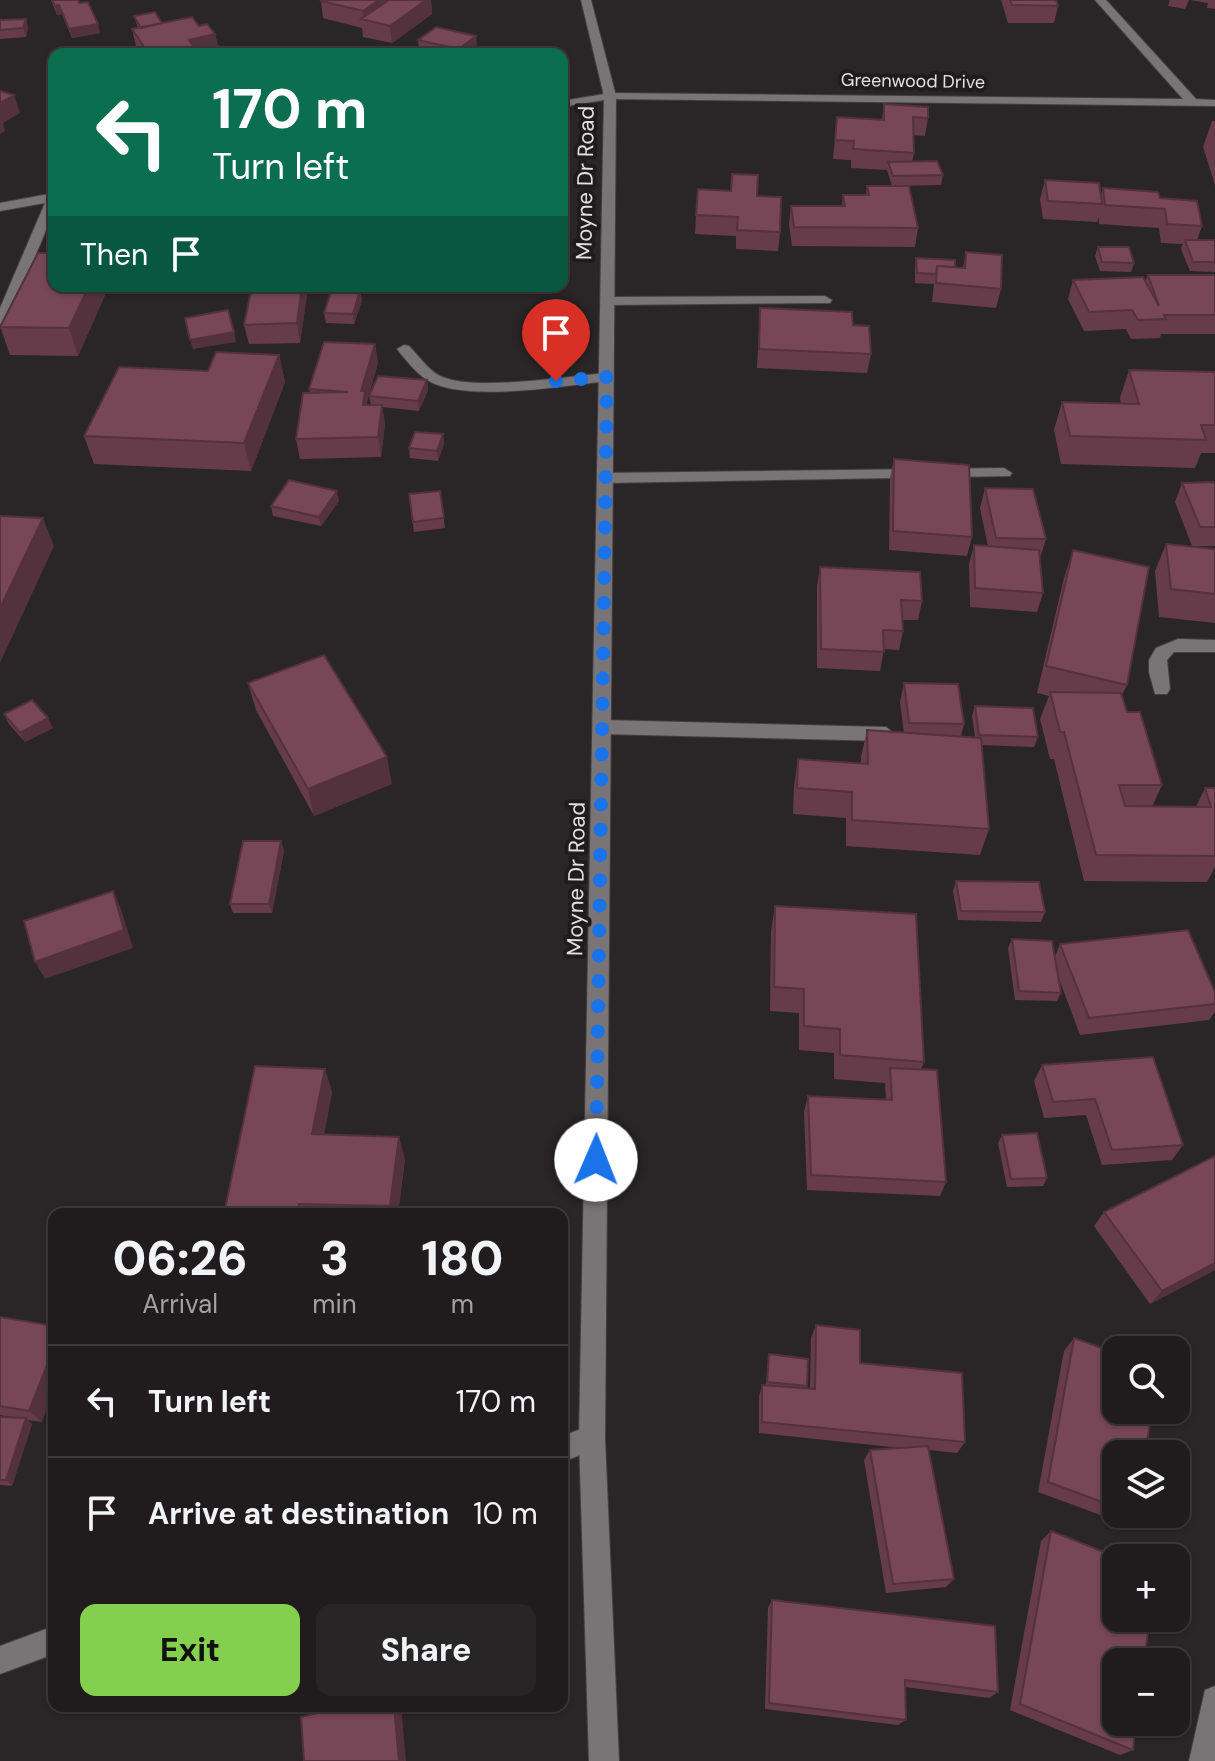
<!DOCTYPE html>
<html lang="en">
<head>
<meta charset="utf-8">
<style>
  :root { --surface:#201c1d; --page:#282526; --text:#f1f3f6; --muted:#a2a1a4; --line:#3d3a3b; --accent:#84cf4d }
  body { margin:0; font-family:"DM Sans",sans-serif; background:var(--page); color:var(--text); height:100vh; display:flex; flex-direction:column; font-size:30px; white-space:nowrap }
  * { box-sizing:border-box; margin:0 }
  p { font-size:26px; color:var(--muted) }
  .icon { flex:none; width:44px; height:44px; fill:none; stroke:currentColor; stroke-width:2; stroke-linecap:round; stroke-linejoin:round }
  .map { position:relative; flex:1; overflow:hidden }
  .drawer { position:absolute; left:48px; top:1208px; width:520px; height:504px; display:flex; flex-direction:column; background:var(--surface); border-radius:16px; box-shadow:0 2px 6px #0004,0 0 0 2px var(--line) }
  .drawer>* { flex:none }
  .top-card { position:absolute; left:48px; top:48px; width:520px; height:244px; border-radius:16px; box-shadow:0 2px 6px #0004,0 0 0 2px var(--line); background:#0b6e4f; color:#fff; overflow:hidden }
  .tools { position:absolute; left:1102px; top:1336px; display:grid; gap:16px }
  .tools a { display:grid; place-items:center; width:88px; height:88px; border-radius:16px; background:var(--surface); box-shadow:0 2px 6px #0004,0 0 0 2px var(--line); font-size:40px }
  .pin { position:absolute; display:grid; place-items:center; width:68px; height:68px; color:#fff; margin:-82px -34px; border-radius:50% 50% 50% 0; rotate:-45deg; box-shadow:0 0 8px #0007 }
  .pin .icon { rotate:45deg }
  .me { position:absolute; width:88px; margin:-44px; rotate:1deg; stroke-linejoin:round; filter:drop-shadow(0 0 6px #0008) }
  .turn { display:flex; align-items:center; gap:28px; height:168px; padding:0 32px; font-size:36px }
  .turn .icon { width:104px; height:104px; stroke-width:2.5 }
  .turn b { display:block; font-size:56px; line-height:68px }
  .then { display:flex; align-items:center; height:76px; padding:0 32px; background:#0003; gap:16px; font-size:30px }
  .eta { display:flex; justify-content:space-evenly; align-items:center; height:136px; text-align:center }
  .eta b { font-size:48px; font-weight:800; line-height:56px }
  .button { display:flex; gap:16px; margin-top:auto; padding:16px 32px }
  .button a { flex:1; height:92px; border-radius:16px; background:var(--accent); color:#111; font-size:32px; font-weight:800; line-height:92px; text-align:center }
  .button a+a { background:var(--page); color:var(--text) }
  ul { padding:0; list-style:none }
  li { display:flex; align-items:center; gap:24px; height:112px; padding:0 32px; border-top:2px solid var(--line) }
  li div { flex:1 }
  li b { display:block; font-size:30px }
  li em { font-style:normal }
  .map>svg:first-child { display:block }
</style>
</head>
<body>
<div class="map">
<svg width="1215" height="1761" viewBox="0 0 1215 1761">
  <rect width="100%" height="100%" fill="#2a2627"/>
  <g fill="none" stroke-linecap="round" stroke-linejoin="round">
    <g stroke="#454142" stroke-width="2">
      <path id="service" d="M404 345 409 346C419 356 428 370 440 376 474 392 568 376 607 373L614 377 607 381C564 386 463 403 427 380 416 373 405 359 397 349Z
        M1178 639 1215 640V652H1174L1167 660 1170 689 1167 694H1155L1149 672V660L1156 648Z
        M602 720 886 727 895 734 886 741 602 734 593 727Z"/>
    </g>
    <g stroke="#454142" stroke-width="2">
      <path id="minor" d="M1095 0H1106L1196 99 1215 100V106L610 99 562 107V101L610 93 1183 99Z
        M54 193V211L7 324 0 328V308L45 203 0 211V203Z
        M825 296 832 300 830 303 608 305 601 301 608 297Z
        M1004 468 1012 473 1010 476 605 483 597 478 605 473Z
        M592 1425 601 1429 605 1438 601 1447 562 1462V1436Z
        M54 1626V1654L0 1674V1646Z
        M1215 1686V1761H1189L1205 1690Z"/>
    </g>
    <g stroke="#454142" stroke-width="2">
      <path id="secondary" d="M581 0H591L616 96 605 1438 619 1761H589L579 1438 604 96Z"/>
    </g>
    <use href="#service" fill="#797476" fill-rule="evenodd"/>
    <use href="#minor" fill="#797476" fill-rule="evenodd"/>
    <use href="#secondary" fill="#797476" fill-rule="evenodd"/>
  </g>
  <path fill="#663c4b" d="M51 0H78L100 33 72 38 62 14 57 15Z
    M322 0H431L432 14 392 43 363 37 362 28 323 18 321 1Z
    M1001 0H1056L1058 6 1054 23H1008Z
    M1170 0H1189L1185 9 1168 6Z
    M1190 0H1215V9L1207 8 1208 3Z
    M134 16 162 23 199 26 215 34 218 46 225 54H138L132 29 138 28Z
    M26 19 28 28 26 37 0 39V20Z
    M418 40 477 45 465 54H440L419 49Z
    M884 104 928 118 925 136 913 135 914 153 912 162 943 175 941 185 892 186 887 170 851 168V160L833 159 837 117 882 119Z
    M1212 121H1215V185L1203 147Z
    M1045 180 1101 195 1103 188 1160 198 1202 226 1197 240H1215V272L1190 271 1181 249 1183 244 1161 243 1159 228 1099 224V217L1097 222 1043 219 1040 199Z
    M867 186 918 228 915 247 792 246 789 224 791 206H842L843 195H866Z
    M757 196 780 232 778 251 736 249V236L695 234 696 215Z
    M1098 247 1134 263 1131 272 1100 271 1095 256Z
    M966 252 1001 289 996 308 932 302 934 284 915 283V268L916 258 963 268Z
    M1148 275H1215V334H1161L1160 338 1131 339 1126 329 1084 331 1068 299 1073 280 1145 282Z
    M54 286H109L78 356 10 355 0 326Z
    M252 286H308L300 343 249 344 244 325Z
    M360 290 362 300 354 324 326 323 324 313Z
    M760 308 853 325 871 354 867 373 757 368Z
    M375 344 378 363 367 401V405H371L369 396 427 380 428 390 419 411 382 407 385 424 381 457 300 459 296 439 310 392 309 389Z
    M279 355 285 382 251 471 94 464 84 436 208 371Z
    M1129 370 1215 372V453H1201L1195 468 1061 464 1054 430 1062 402 1121 404 1120 398Z
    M443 434 444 444 438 461 410 458 409 448Z
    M894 459 972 537 967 556 889 550 890 478Z
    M1215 482V546H1192L1175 502 1182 483Z
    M985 488 1046 539 1040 558 1043 593 1037 612 970 607 969 564 974 545 988 546 980 508Z
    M440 491 445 528 414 532 409 494Z
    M339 501 321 526 273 516 271 506Z
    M1166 544 1215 549V623L1159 617 1155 571Z
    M1073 550 1127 685 1122 695 1127 712 1162 785 1152 807H1196L1205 788H1215V867L1207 882 1084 881 1054 759H1050L1040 719 1049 696 1037 693 1064 578Z
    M820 567 922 601 918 620H902L903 631 899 650 884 649 880 671 817 668V586Z
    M248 683 392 784 314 816 256 710Z
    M904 683 964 724 961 736 975 737 972 716 975 706 1038 737 1034 747 982 745 989 829 980 855 846 846V818L793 814 794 786 798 759 861 764V757L867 730 904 733 900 702Z
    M4 714 53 728 25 742 9 724Z
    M281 841 284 851 272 913H233L230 904Z
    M956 881 1045 912 1041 922 958 920 953 891Z
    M775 906 924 1062 921 1069 946 1182 940 1196 807 1190 804 1112 808 1096 886 1100 885 1083 834 1079V1053L799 1050V1013L770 1011 771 931Z
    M1012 939 1055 957 1060 944 1215 992V1012L1209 1020 1080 1035 1058 976 1061 993 1057 1001 1015 1000 1008 948Z
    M1042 1065 1183 1145 1172 1160 1102 1165 1086 1115 1044 1118 1034 1081Z
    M325 1069 332 1092 324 1134 405 1159 398 1214H224Z
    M1002 1135 1047 1178 1043 1186 1007 1187 998 1143Z
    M1104 1212 1215 1270 1150 1304 1094 1226Z
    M0 1317 42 1422 27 1420 32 1424 12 1486 0 1485V1417L16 1418 0 1415Z
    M816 1325 860 1363 965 1442 957 1453 929 1450 954 1579 946 1587 886 1593 864 1460 870 1450 901 1448 759 1433V1396L762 1385H766L768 1360 769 1354 807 1386 806 1388 810 1389 811 1338Z
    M1074 1338 1116 1454V1514H1137L1125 1524 1038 1492 1064 1351Z
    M1051 1531 1133 1750 1120 1755 1010 1710 1041 1541Z
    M772 1600 998 1692 989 1698 905 1687 906 1720 898 1725 765 1709 768 1608Z"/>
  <path fill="#53313d" d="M379 0H404L364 20 363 11Z
    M426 0H431L432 14 392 43 390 26Z
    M59 5 62 14 57 15 55 6Z
    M26 19 28 28 26 37 23 28Z
    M98 24 100 33 72 38 69 29Z
    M215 34 219 54H192L189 40Z
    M476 36 477 45 465 54H459V49Z
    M14 95 20 113 3 123 5 131 0 134V103Z
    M89 286H109L78 356 69 328Z
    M302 286H308V289L300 343 297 323Z
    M360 290 362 300 354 324 353 314Z
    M234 332 236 342 193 349 190 340Z
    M375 344 378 363 367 401 368 411 366 425 361 391Z
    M279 355 285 382 251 471 244 443Z
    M427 380 428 390 419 411 418 401Z
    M382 405 385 424 381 457 378 437Z
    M443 434 444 444 438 461 437 451Z
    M337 491 339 501 321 526 319 517Z
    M43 518 54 546 0 663V608Z
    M48 718 53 728 25 742 20 733Z
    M387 757 392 784 314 816 308 789Z
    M281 841 284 851 272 913 269 904Z
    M113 891 121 909 133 948 45 979 35 962Z
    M325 1069 332 1092 320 1156 312 1134Z
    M399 1137 405 1159 398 1214H392L390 1206Z
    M299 1204 303 1214H297Z
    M1215 1263V1270L1150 1304 1162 1291Z
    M54 1347V1390L42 1422 29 1411Z
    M26 1418 32 1424 12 1486 6 1480Z
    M394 1706H401L406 1761H399Z"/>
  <path fill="#774657" stroke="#53313d" stroke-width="2" d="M52 0H78L79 3 88 2 98 24 69 29 59 5 55 6Z
    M322 0H379L363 11 321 1Z
    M389 0H426L390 26 361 19Z
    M1010 0H1056L1058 6 1012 5Z
    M155 12 162 23 141 28 134 16Z
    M192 17 199 26 207 24 215 34 189 40 197 51 219 46 225 54H149L132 29Z
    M26 19 23 28 0 30V20Z
    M436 27 476 36 459 49 418 40Z
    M345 48 349 54H310Z
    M0 91 14 95 0 103Z
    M884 104 928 107V118L913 117 914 153 853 149 854 141 835 140 837 117 884 120Z
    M937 161 943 175 893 176 888 162Z
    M732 174 758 175 757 196 781 197 780 232 737 230 738 217 696 215 698 189 731 191Z
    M1045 180 1099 183 1102 204 1048 201Z
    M867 186H909L918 228 794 227 791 206H845L843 195H869Z
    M1103 188 1158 192 1160 198 1197 201 1202 226 1167 224 1165 209 1105 205Z
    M1185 240H1215V262H1193Z
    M1098 247H1129L1134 263 1102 262Z
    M966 252 1002 255 1001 289 936 283 937 266 965 268Z
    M38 253H54V286H89L69 328 0 327Z
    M916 258 955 260V267L937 266 936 274 917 273Z
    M1148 275H1215V315H1164L1166 319 1138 320 1132 310 1089 312 1073 280 1143 277 1159 306Z
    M252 286H302L297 323 244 325Z
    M332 289 360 290 353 314 324 313Z
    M760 308 852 312 853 325 869 326 871 354 759 349Z
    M228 310 234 332 190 340 185 318Z
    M324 342 375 344 361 391H365L363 405H382L378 437 296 439 303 393 348 392 309 389Z
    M216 352 279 355 244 443 84 436 119 367 208 371Z
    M1129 370 1215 372V425H1201L1206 440 1070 436 1062 402 1139 404Z
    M378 376 427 380 418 401 369 396Z
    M415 432 443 434 437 451 409 448Z
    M894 459 969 465 972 537 893 531Z
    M289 480 337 491 319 517 271 506Z
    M1215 482V527H1200L1182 483Z
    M985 488 1033 489 1046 539 996 538Z
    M440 491 444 518 413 522 409 494Z
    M0 516 43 518 0 608Z
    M1166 544 1215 549V594L1171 589Z
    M974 545 1039 550 1043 593 975 588Z
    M1073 550 1149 567 1127 685 1046 666Z
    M820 567 920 572 922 601 901 600 903 631 883 630 884 652 821 649Z
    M324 655 387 757 308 789 248 683Z
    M904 683 958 684 964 724 909 723Z
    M1050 692 1121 693 1127 712H1140L1162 785H1119L1125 806 1211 807 1205 788H1215V856L1096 855 1064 732H1060Z
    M32 700 48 718 20 733 4 714Z
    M975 706 1033 708 1038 737 979 735Z
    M867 730 981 738 989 829 852 820V792L797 788 798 759 868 764Z
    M243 841H281L269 904H230Z
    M956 881 1039 882 1045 912 961 911Z
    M113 891 124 930 35 962 24 921Z
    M775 906 916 914 924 1062 840 1055V1029L804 1026V989L774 987Z
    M1188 930 1215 992V1004L1089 1018 1060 944Z
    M1012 939 1052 941 1061 993 1019 991Z
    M1153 1057 1183 1145 1112 1150 1095 1099 1053 1102 1042 1065Z
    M255 1066 325 1069 312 1134 399 1137 390 1206 299 1204 297 1214H224Z
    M890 1068 937 1070 946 1182 811 1175 808 1096 892 1100Z
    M1037 1133 1047 1178 1011 1179 1002 1135Z
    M1215 1156V1263L1162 1291 1104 1212Z
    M0 1317 54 1326V1347L29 1411 0 1406Z
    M816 1325 860 1330V1363L962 1373 965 1442 762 1422V1385L815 1389Z
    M1074 1338 1116 1353V1410H1152L1145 1454H1116V1507L1048 1482Z
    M769 1354 808 1359 807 1386 767 1382Z
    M0 1417 26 1418 6 1480H0Z
    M928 1446 954 1579 893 1584 870 1450Z
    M1051 1531 1119 1558H1116V1618H1150L1144 1662H1116V1722H1136L1133 1750 1020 1704Z
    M772 1600 995 1626 998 1692 905 1680 906 1720 769 1703Z
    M347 1706H394L399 1761H304L301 1717Z"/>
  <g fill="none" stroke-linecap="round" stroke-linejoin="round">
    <path stroke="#1a73e8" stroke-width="14" stroke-dasharray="0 25.2" d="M556 381 607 377 596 1160"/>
  </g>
  <g text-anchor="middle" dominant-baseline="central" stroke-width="8" stroke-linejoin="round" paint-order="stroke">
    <g font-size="18" fill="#e3e0e1" stroke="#201c1d">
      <text transform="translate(913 81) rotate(1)">Greenwood Drive</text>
    </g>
    <g font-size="22" fill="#e3e0e1" stroke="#201c1d">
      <text transform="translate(585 183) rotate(-89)">Moyne Dr Road</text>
      <text transform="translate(576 879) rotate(-89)">Moyne Dr Road</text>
    </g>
  </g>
</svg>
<div class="tools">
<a><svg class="icon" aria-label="search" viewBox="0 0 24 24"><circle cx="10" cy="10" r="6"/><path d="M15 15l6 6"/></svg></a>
<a><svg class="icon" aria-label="layers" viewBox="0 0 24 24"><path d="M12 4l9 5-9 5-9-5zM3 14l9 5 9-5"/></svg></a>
<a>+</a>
<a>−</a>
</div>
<div class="pin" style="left:556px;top:381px;background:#d93025"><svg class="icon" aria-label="arrive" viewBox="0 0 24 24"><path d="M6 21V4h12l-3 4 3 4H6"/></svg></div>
<svg class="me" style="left:596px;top:1160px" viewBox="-20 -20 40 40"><circle r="19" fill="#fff"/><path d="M0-13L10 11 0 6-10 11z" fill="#1a73e8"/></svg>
<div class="top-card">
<div class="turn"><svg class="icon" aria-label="left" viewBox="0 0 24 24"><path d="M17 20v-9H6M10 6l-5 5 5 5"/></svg><div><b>170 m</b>Turn left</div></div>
<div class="then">Then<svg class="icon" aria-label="arrive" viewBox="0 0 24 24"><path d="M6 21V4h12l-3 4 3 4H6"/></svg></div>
</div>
<section class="drawer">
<div class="eta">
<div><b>06:26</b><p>Arrival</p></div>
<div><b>3</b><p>min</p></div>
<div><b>180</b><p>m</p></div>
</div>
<ul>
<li><svg class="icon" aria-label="left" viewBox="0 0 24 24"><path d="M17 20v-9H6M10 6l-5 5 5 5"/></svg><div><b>Turn left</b></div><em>170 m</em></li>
<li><svg class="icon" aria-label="arrive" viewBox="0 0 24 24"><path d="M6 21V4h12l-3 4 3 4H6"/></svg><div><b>Arrive at destination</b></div><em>10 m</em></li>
</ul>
<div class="button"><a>Exit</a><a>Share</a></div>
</section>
</div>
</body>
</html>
